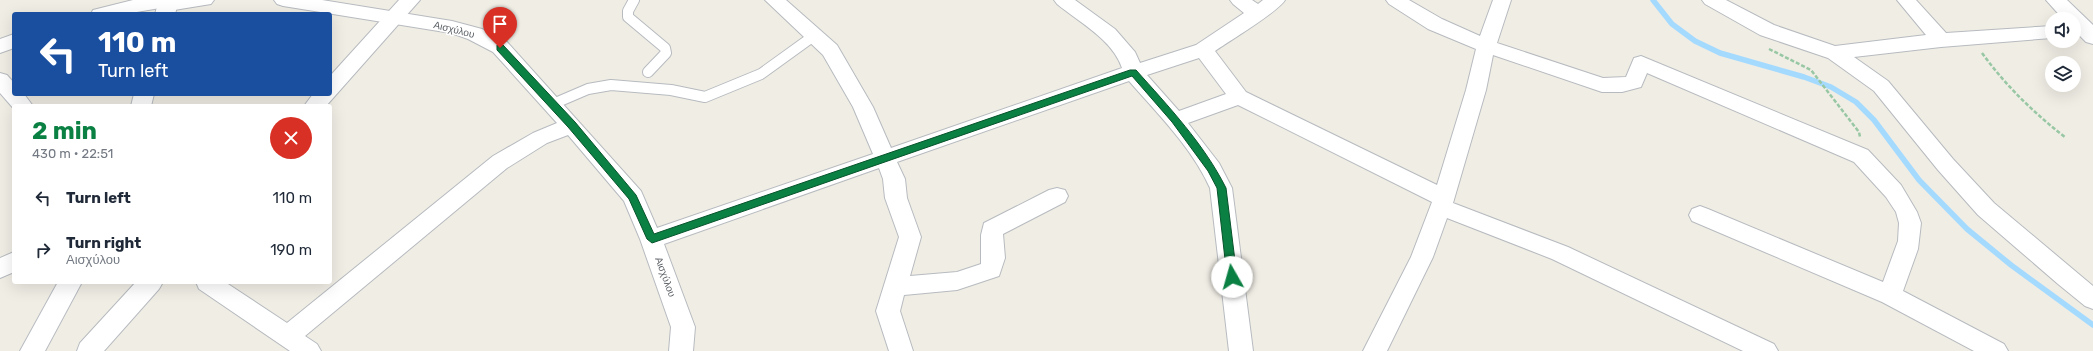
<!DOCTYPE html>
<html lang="en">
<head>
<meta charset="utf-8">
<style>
  :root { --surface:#fff; --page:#f6f6f7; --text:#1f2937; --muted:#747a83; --accent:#0b8043 }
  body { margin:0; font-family:Rubik,sans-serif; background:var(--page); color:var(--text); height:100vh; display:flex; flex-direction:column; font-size:15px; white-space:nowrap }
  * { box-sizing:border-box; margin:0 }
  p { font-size:13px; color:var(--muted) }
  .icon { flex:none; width:22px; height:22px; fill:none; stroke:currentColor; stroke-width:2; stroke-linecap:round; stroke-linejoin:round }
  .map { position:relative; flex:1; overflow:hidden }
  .details { position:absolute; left:12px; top:104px; width:320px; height:180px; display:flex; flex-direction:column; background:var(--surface); border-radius:4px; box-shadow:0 4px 16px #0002 }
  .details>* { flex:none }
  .top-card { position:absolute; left:12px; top:12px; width:320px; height:84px; border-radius:4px; box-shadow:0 4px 16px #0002; background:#1a4fa0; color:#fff; overflow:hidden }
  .tools { position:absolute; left:2045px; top:12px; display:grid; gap:8px }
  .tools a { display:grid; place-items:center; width:36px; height:36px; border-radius:50%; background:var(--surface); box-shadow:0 4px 16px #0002; font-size:20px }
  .pin { position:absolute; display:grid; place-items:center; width:34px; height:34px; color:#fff; margin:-41px -17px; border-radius:50% 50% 50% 0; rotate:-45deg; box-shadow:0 0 4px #0007 }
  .pin .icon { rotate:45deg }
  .me { position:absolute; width:44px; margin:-22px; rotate:353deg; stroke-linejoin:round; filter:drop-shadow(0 0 3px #0008) }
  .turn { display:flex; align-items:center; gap:14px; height:84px; padding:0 20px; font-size:18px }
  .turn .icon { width:52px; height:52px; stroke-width:2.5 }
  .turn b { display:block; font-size:28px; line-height:34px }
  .round { display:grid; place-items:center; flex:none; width:42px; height:42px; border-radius:21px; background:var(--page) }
  .headline { display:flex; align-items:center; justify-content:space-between; height:68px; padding:0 20px }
  h1 { font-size:24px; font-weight:700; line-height:30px; color:var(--accent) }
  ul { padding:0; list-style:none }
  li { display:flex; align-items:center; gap:12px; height:52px; padding:0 20px }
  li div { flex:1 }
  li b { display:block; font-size:15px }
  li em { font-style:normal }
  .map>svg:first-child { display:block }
</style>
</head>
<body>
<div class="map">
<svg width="2093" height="351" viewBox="0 0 2093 351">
  <rect width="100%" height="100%" fill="#f0ede5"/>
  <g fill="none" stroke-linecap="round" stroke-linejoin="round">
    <path stroke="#a5daff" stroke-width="5.5" d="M1653 0 1672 24 1695 41 1720 53 1804 77 1831 87 1856 102 1874 120 1919 180 1967 229 2011 265 2093 325"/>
    <g stroke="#b7bbbf" stroke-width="12">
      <path id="service" d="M634 0 628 11V17L665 48 666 53 648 72
        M553 104 588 89 611 85 671 90 705 97 761 74 815 35"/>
    </g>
    <g stroke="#b7bbbf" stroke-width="2">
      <path id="minor" d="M133 0H214L211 4 168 11 160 8 125 14H91L93 10Z
        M274 0H322L452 21 482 29 507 42 641 191 657 228 873 154 853 107 823 55 765 0H786L837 45 873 107 891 148 1122 68C1113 40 1079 22 1057 4L1054 0H1075L1115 29 1135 52 1140 63 1196 45 1244 13 1233 4 1230 0H1252L1258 4 1263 0H1285C1278 12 1229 41 1215 51L1246 92 1437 185 1466 90 1476 49 1428 29 1389 4 1386 0H1409L1442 19 1480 36 1493 0H1511L1497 43 1603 78 1626 77 1634 58 1641 56 1868 150 1901 185 1917 212 1921 223 1918 249 1903 291 2004 344 2008 351H1974L1882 302 1692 221 1689 215 1692 209 1700 206 1708 209 1883 282 1898 241 1899 223 1896 212 1886 197 1854 162 1647 73 1641 87 1622 92H1602L1493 55 1486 90 1453 203 1568 247 1774 344 1778 351H1743L1552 259 1447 218 1433 257 1387 351H1363L1411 257 1432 202 1238 105 1188 123 1219 163 1232 188 1253 351H1229L1210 188C1192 148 1158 114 1129 81L897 162 905 179 907 198 921 237 910 276 957 272 981 264V235L984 223 1049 190 1057 188 1065 190 1068 196 1065 202 1003 234 1005 258 999 276 957 290 904 295 900 311 913 351H889L876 311 899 237 885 198 883 179 879 168 664 244 695 327 693 351H669L671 327 640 239 624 201 568 135 547 143 507 168 305 336 317 344 321 351H290L199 289 196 282H225L287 323 493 156 533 133 557 123 493 52 468 39 451 33 283 6 277 4ZM1199 58 1226 94 1179 111 1147 75Z
        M1702 0H1726L1774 25 1835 46 1926 35 1897 0H1916L1946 33 2052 26V38L1941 47 1854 57 1888 81 1953 159 1994 203 2093 286V309L2085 306 2058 284 1978 215 1938 170 1874 91 1828 58 1760 35 1705 4Z
        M14 34V48L0 53V39Z
        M0 73 7 75 14 83V94H24L33 106H14V109L0 93Z
        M14 252V272L0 278V258Z"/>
    </g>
    <g stroke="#b7bbbf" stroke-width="2">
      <path id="tertiary" d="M399 0H420L326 106H304L313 94H330V76Z
        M136 282H163L159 289 104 351H77L80 343Z"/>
    </g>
    <g stroke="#b8bcc1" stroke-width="2">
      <path id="secondary" d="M159 0H179L175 14H155Z
        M2046 0H2067L2093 25V44L2086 42 2074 30V19H2063Z
        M134 94H154L151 106H131Z
        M58 282H82L45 351H20Z"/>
    </g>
    <path stroke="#98c7a4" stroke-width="2.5" stroke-dasharray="4 2" stroke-linecap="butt" d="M1769 49 1811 70 1859 132 1860 137
      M1982 53C2006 86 2034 113 2066 138"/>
    <use href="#service" stroke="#fff" stroke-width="10"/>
    <use href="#minor" fill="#fff" fill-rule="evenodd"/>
    <use href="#tertiary" fill="#fff" fill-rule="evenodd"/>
    <use href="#secondary" fill="#fff" fill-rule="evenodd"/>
  </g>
  <path fill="#0b8043" stroke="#07532c" d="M497 45H503L575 122 636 195 654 234 1130 70H1136C1169 107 1204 144 1226 188L1237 277 1232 281 1227 277 1217 188 1208 171 1172 122 1132 76 652 243 647 239 629 199 568 127 497 50Z"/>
  <g text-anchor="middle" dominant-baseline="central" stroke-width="3" stroke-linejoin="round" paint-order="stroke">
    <g font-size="10" fill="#5c6166" stroke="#fff">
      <text transform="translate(454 30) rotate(14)">Αισχύλου</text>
      <text transform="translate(665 277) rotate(70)">Αισχύλου</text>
    </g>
  </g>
</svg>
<div class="tools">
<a><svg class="icon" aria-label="sound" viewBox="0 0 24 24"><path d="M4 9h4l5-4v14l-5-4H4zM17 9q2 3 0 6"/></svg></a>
<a><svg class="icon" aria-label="layers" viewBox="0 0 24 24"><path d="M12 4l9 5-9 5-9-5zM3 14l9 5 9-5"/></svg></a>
</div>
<div class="pin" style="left:500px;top:48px;background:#d93025"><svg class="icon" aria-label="arrive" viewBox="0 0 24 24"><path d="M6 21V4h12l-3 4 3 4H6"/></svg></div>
<svg class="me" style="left:1232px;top:277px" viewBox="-20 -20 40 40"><circle r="19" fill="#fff"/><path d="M0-13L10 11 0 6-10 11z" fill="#0b8043"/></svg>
<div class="top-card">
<div class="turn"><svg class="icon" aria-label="left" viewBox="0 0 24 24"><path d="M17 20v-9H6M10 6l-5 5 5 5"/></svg><div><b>110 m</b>Turn left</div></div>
</div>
<section class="details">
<div class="headline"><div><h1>2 min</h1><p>430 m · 22:51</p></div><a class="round" style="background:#d93025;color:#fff"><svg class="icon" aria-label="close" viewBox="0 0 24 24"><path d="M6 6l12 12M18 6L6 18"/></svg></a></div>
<ul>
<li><svg class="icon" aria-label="left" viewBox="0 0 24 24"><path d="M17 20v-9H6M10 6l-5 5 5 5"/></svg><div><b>Turn left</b></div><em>110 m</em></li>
<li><svg class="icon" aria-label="right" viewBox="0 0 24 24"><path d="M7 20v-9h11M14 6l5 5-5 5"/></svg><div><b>Turn right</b><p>Αισχύλου</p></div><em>190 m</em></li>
</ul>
</section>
</div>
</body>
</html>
